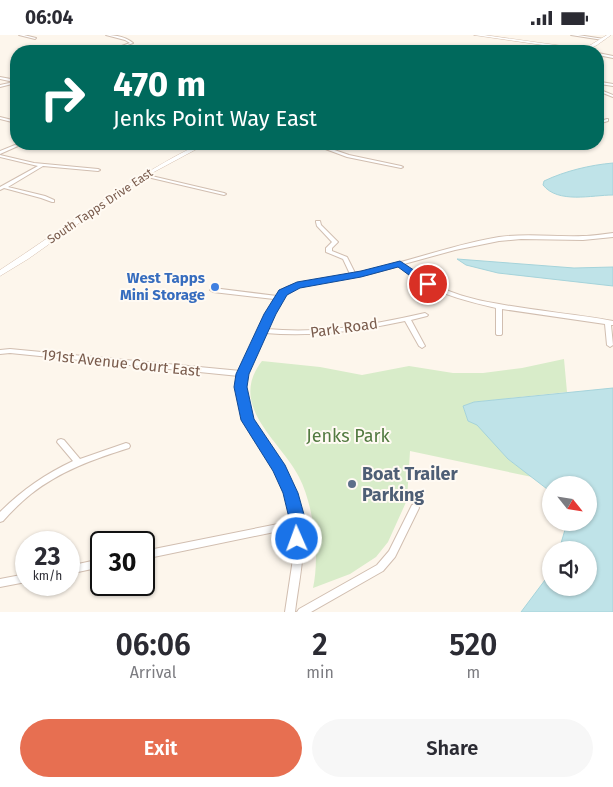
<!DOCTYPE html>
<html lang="en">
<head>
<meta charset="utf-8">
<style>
  :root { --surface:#fff; --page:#f7f7f7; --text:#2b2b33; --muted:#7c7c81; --accent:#e76f51 }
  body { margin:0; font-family:"Fira Sans",sans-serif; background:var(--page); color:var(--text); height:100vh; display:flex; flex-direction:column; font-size:19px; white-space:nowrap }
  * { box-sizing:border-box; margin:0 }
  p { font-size:16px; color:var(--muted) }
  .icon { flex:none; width:28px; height:28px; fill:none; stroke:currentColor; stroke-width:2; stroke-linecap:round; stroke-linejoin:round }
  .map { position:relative; height:577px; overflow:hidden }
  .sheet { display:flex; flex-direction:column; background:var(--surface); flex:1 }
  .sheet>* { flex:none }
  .banner { position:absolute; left:10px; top:10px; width:594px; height:105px; border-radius:20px; box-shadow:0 1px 4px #0004; background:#00695c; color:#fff; overflow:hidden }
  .needle { width:32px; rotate:120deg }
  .buttons { position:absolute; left:542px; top:441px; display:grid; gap:10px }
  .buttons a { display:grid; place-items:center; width:55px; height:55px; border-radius:50%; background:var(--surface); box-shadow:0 1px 4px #0004; font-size:25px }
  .speed { position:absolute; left:15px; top:496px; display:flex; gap:10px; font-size:25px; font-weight:700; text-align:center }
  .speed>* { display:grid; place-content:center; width:65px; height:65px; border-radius:50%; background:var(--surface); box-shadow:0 1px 4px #0004; line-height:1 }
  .speed small { font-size:12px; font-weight:400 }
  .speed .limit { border:2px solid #111; border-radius:8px; background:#fff; color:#111 }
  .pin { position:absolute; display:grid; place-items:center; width:42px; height:42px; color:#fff; margin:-21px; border:2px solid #fff; border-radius:50%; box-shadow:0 1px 5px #0007 }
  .me { position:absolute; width:55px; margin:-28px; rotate:358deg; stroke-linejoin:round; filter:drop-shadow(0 0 4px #0008) }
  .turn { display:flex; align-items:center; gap:18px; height:105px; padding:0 20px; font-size:22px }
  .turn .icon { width:65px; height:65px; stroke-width:2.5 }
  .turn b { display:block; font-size:35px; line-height:42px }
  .eta { display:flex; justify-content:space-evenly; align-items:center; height:85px; text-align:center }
  .eta b { font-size:30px; font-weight:600; line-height:35px }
  .primary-button { display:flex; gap:10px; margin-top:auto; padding:10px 20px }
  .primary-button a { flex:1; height:58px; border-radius:30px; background:var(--accent); color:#fff; font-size:20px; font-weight:600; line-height:58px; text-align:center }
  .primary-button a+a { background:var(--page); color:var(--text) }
  .status { display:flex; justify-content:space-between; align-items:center; height:35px; padding:0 25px; background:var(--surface); direction:ltr }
  .status svg { height:14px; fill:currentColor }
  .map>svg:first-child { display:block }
</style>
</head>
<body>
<div class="status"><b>06:04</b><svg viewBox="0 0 49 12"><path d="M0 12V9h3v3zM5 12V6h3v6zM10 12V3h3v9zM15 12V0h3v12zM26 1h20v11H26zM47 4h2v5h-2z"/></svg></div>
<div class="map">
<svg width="613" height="577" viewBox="0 0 613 577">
  <rect width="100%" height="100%" fill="#fdf6ec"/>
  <path fill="#d8ecc9" d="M564 324 567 357 474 367 463 371 468 386 477 389 508 424 532 442 410 416 407 465 388 507 376 522 350 539 313 553C320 522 314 471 299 442 280 405 227 371 262 326L320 332 362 340 409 331 453 338H483L522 333Z"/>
  <path fill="#bfe3e8" stroke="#a5d3da" d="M613 128V160C592 160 558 169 543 150L544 146C565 136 590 130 613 128Z
    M457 224 574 233 613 232V251L498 238 466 230Z
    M613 353V577H521L551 537V552H589V515H559L567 488H589V450H551V457L508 424 477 390 468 386 463 371 474 367Z"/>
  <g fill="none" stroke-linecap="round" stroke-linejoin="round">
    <g stroke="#d1beb0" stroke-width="2">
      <path id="street" d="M19 0H24L36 3 35 4Z
        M106 0C116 0 126 2 133 8L111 16H108L130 8 125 5Z
        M571 0H578L604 4 603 5Z
        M598 18 613 21V23L598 20Z
        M0 42 16 45V48L0 52V50L14 47 0 44Z
        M601 47 613 49V51L600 49 599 48Z
        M598 54 613 60V62L598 56Z
        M0 82 16 86V88L0 84Z
        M607 84H608V86L598 89V87Z
        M173 109H180L196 113 194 114Z
        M312 109H317L349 120 401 131 403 132 401 133 347 122Z
        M458 109H464L454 112 452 111Z
        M15 110 18 111 0 119V116Z
        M0 120 34 128 98 134 100 135 98 136 43 131 8 152 45 161 54 165V167H52L41 163 4 153 0 155V152L38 131 0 122Z
        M143 139 224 158 226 159 224 160 143 141Z
        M316 186H320L321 190 338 207 332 213V216L347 222 355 238C404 229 450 210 499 202 527 198 555 202 583 201 593 201 603 199 613 198V202L583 205 521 204 499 206 455 215 404 229C411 235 418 241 426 245 448 258 474 265 499 269 536 276 575 279 613 286V290H611L613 310 610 312 607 310 605 289 502 274V299L501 300H497L496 299V273C471 267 444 261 421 247 413 243 406 237 399 231L370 239 298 251C278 260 275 275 267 294 321 299 373 290 425 278L428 280 427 281 411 285 425 311 422 313 419 311 405 286C358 296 313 302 265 298 258 313 245 335 244 351 241 379 267 407 280 429 288 442 295 456 299 471 309 505 299 543 295 577H285L293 524 294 493 144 524V516L293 486C292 470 286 453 278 438 263 413 235 383 237 352 237 349 238 345 239 341L10 318 0 319V315L10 314 241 336 274 264 213 257 210 255 213 253 277 261 285 253 295 249 350 239 343 224 326 217V213L332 207 317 191 316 187Z
        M61 404 64 405 80 424 126 408 129 409 130 411 129 413C94 424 60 436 31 459 21 467 12 476 3 486L0 487V477C21 456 45 439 73 426L57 407 58 405Z
        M415 469 418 470 419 473 395 522 383 536 311 577H297L299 574 377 530 389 516 412 470Z
        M101 524V532L69 539V531Z
        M26 539V547L0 552V544Z"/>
    </g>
    <g stroke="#d6c0b0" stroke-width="1">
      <path id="secondary" d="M474 0H484L584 14 607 0H611L597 10 585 16Z
        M199 109H206L152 138 127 154 28 224 0 241V235C66 192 128 144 199 109Z"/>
    </g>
    <use href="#street" fill="#fff" fill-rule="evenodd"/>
    <use href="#secondary" fill="#fff" fill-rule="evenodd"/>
  </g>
  <path fill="#1a73e8" stroke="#114b97" d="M400 226 432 247 433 249 432 251H424L398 232 361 242 300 253 287 260 276 279 249 339 247 352 254 384 285 430 298 458 305 483V504L303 509 297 511 292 509 289 504V483L283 458 273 436 241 385 234 352 236 339 264 279 279 255 297 247 361 236Z"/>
  <circle fill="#3f7fe0" stroke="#fffaf3" stroke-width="2" cx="215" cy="252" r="5"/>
  <circle fill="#5c6f8a" stroke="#fffaf3" stroke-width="2" cx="352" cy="449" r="5"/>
  <g text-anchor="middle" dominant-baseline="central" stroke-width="4" stroke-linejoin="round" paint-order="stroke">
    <g font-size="12" fill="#7a5c4d" stroke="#fffaf3">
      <text transform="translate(100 171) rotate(-34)">South Tapps Drive East</text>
    </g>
    <g font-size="15" font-weight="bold" fill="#366cbe" stroke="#fffaf3" text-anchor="end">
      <text x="205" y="243">West Tapps<tspan x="205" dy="17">Mini Storage</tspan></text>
    </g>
    <g font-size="15" fill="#7a5c4d" stroke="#fffaf3">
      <text transform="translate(344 293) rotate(-8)">Park Road</text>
      <text transform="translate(121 328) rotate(6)">191st Avenue Court East</text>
    </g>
    <g font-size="18" fill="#537a41" stroke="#fffaf3">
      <text x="348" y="401">Jenks Park</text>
    </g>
    <g font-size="18" font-weight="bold" fill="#4e5e75" stroke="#fffaf3" text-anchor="start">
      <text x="362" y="439">Boat Trailer<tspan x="362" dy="21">Parking</tspan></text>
    </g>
  </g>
</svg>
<div class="buttons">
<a><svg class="needle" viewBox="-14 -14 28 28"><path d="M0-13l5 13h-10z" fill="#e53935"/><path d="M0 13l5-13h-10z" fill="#7c7c81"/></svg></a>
<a><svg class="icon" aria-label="sound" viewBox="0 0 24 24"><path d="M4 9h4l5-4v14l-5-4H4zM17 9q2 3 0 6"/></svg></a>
</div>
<div class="speed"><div>23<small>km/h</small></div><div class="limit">30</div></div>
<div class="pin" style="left:428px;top:249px;background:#d93025"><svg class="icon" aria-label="arrive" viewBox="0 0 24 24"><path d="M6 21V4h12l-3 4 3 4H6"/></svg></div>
<svg class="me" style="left:297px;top:504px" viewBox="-20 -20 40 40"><circle r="17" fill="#1a73e8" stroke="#fff" stroke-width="3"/><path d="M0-11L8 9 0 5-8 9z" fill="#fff"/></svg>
<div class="banner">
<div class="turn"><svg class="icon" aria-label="right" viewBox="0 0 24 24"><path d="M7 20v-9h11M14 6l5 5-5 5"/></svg><div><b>470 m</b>Jenks Point Way East</div></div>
</div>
</div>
<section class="sheet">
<div class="eta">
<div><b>06:06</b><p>Arrival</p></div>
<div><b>2</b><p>min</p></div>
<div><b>520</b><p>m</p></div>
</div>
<div class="primary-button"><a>Exit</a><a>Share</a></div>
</section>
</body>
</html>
